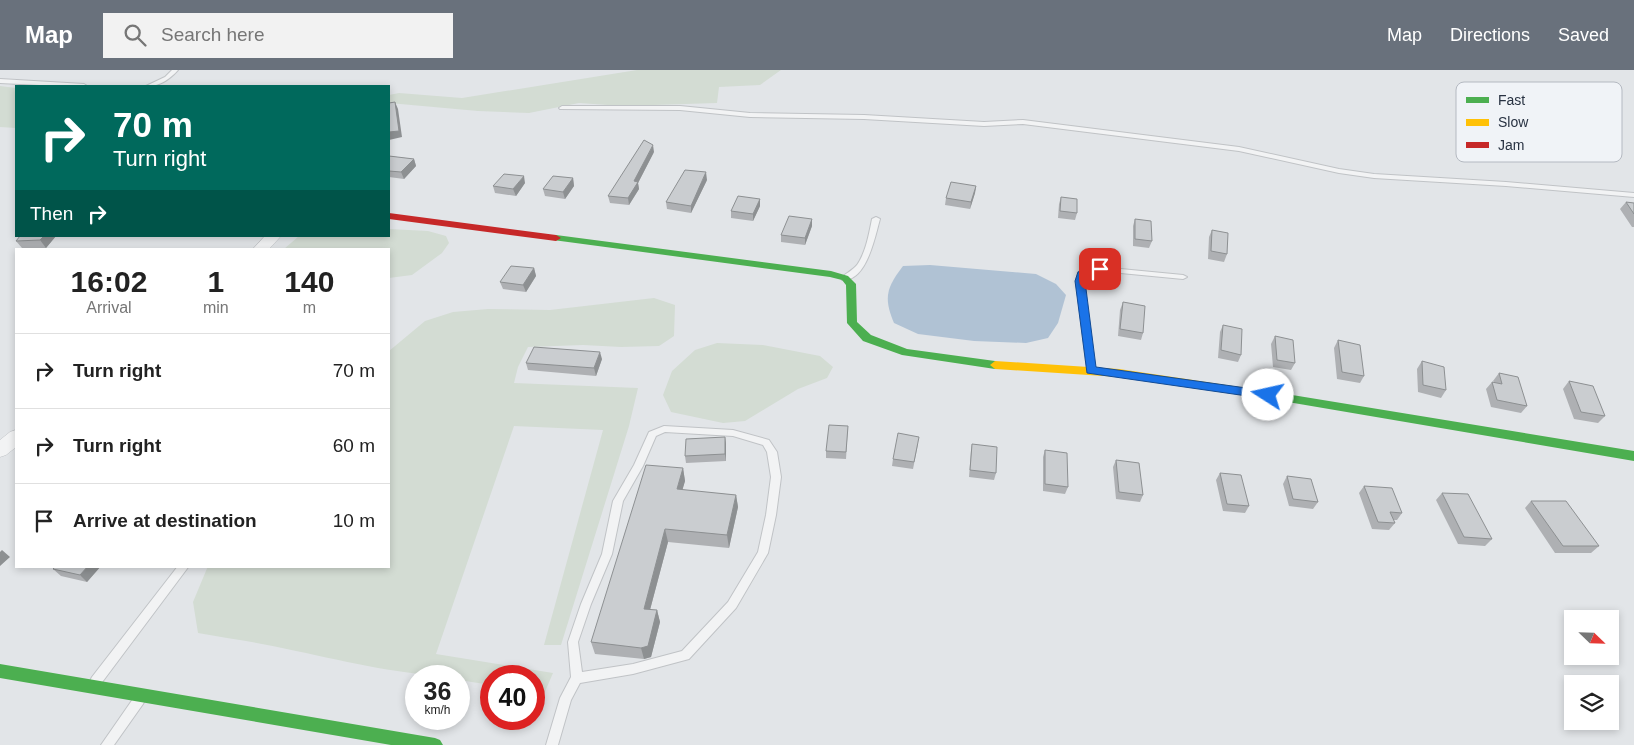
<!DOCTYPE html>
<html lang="en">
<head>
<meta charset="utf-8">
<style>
  :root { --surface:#fff; --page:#f2f2f2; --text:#222; --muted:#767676; --line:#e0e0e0; --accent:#69717c }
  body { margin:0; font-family:Helvetica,sans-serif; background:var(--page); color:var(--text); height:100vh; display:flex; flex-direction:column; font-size:19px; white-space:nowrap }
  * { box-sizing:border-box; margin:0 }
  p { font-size:16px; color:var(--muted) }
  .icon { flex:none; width:28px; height:28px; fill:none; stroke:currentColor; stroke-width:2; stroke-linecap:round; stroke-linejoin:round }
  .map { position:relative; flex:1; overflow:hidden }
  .sheet { position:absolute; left:15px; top:178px; width:375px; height:320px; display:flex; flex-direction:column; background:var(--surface); border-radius:0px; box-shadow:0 2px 8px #0003 }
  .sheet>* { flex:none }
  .guide { position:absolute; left:15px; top:15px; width:375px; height:152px; border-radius:0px; box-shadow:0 2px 8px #0003; background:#00695c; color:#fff; overflow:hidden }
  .needle { width:32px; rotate:113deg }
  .fabs { position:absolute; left:1564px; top:540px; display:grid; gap:10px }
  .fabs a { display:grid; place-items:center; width:55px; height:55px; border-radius:0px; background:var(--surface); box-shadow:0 2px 8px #0003; font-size:25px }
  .speed { position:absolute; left:405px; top:595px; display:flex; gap:10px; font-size:25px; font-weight:700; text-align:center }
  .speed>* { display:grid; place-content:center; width:65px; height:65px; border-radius:50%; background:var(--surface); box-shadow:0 2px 8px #0003; line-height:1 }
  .speed small { font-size:12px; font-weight:400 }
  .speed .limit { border:8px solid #d22; background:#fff; color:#111 }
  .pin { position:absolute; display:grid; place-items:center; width:42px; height:42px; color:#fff; margin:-21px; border-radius:10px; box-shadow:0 2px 8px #0006 }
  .me { position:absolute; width:55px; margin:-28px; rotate:280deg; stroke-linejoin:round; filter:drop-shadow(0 0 4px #0008) }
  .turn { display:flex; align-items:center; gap:18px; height:105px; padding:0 15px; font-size:22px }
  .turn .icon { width:65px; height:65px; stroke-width:2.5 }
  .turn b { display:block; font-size:35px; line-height:42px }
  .then { display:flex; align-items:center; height:48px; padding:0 15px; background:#0003; gap:10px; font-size:19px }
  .eta { display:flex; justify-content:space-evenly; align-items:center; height:85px; text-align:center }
  .eta b { font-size:30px; font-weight:700; line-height:35px }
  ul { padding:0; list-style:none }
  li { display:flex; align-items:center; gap:15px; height:75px; padding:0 15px; border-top:1px solid var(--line) }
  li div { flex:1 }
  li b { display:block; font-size:19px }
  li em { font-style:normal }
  header { display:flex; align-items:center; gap:30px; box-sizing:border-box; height:70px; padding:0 25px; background:var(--accent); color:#fff }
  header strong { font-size:24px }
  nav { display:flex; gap:28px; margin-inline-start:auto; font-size:18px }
  .search { width:350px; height:45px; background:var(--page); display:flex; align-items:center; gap:12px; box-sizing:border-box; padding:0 18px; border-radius:0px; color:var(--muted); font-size:19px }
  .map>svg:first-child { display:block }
</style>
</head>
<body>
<header>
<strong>Map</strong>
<div class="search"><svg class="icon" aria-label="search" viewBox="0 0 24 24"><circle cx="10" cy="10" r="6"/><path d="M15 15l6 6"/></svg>Search here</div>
<nav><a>Map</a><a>Directions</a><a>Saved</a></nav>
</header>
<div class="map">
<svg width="1634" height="675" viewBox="0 0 1634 675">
  <rect width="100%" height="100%" fill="#e2e5e8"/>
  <path fill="#d3dcd3" d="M637 0H781L760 15 719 17 717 33 622 36 579 33 529 43 478 41 389 33V25L399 23 462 28Z
    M0 16 16 18V58L0 57Z
    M389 159 428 161 446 166 449 173 442 183 412 205 389 208V179H284L299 166H389Z
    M654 228 675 235 674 266 659 276 621 277 583 275 528 277 518 297 514 313 638 318 629 356 561 575H544L603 360 514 356 436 584 553 603 544 624 534 622V606H491V615L459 610V606C404 606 349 592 296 581 264 573 231 569 198 563L193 532 208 496H389V281L425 251 453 242 488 239 550 240Z
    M717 273 763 275 820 286 833 297 827 308 798 319 745 351 723 353 671 342 663 325 672 301 695 280Z"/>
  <path fill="#b0c2d4" d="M930 195 1036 204 1056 214 1066 225 1058 253 1048 268 1026 273 974 271 918 264 894 253C883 227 887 217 903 196Z"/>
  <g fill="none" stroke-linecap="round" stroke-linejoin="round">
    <g stroke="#c0c3c6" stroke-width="2">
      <path id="lane" d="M172 0H178C170 9 159 17 146 16L165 7Z
        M0 9 84 14 87 16H59L0 13Z
        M562 36H680L750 43 864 45 984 52 1023 50 1239 77 1339 99 1374 104 1506 112 1634 123V127L1506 116 1374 108 1339 103 1239 81 1023 54 984 56 864 49 750 47 680 40 560 39 559 38Z
        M876 147 880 149C875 166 867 212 842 210L841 208C846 203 852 201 857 195 866 182 869 164 872 149Z
        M1100 197 1183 205 1187 207 1183 209 1100 201 1090 202 1085 205 1084 211 1095 301 1091 304 1087 301 1076 211 1078 202 1085 198Z
        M664 356 733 360 769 370 777 382 781 407 776 445 768 483 736 538 689 589 633 604 580 613 571 630 558 675H546L560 628 571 607 568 572 581 534 602 484 613 431 634 395 649 362ZM665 362 733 366 763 375 767 382 771 407 766 445 758 482 728 532 682 581 633 594 582 602 578 572 591 534 612 484 623 431 643 396 656 366Z
        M178 496H189L100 615 96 616 92 615 90 611 92 607Z
        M139 625 143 626 145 630 143 634 114 675H101L135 626Z"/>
    </g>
    <g stroke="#c0c3c6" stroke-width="1">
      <path id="street" d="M265 166H281L269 179H253Z
        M16 360V377L6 385 0 387V370L10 362Z"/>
    </g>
    <use href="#lane" fill="#f2f3f4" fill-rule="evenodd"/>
    <use href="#street" fill="#f2f3f4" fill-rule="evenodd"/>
    <path fill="#4caf50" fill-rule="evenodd" d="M556 165 831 201 848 206 856 214 857 252 871 265 907 279 995 291 1000 295 995 299 902 285 863 271 847 253 846 215 842 210 830 207 553 170V166Z
      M1280 323 1634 381V391L1276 330 1274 327Z
      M0 594 435 668 440 670 443 675H391L0 608Z"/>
    <path fill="#ffc107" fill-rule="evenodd" d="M995 291 1119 299 1280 323 1286 327 1280 331 1119 307 995 299 990 295Z"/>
    <path fill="#c62828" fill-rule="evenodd" d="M389 143 556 165 561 168 556 171 389 149Z"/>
  </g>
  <path fill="#aeb0b3" d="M654 82 638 113 639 119 629 135 610 133 608 126Z
    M389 86 414 89 416 96 404 109 389 107Z
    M573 108 574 116 565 129 545 126 543 119Z
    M707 110 691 143 667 139 666 132Z
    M525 113 516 126 495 123 493 116Z
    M976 116 975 123 970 139 945 135 946 128Z
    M1061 127 1077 143 1075 150 1058 148 1059 134Z
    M760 129V136L753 151 731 148V141Z
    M1626 132 1634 133V157H1632L1620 139Z
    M812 149V156L805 175 781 172V165Z
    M1135 149 1152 171 1149 178 1133 176V156Z
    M1212 160 1227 184 1224 192 1208 189 1209 167Z
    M56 166 46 178H22L16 171Z
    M534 198 536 206 526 222 503 219 500 212Z
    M1123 232 1143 263 1141 270 1118 266 1120 240Z
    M1223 255 1241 285 1238 292 1218 288 1220 262Z
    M1275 266 1295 293 1291 300 1273 297 1271 274Z
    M1338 270 1364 306 1360 313 1337 309 1334 278Z
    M602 289 596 306 528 300 526 293Z
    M1422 291 1446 320 1441 328 1418 322 1417 299Z
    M1499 303 1527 336 1521 343 1491 337 1486 319 1492 312H1494L1493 311Z
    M1569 311 1605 346 1598 353 1574 349 1563 319Z
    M848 356 846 389 826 388V381Z
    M725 367 726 374V391L686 393 685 386Z
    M918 374 913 399 892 396 893 389Z
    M972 374 996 403 994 410 969 407 971 381Z
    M1045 380 1068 417 1065 424 1043 421V387Z
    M1116 390 1143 425 1140 432 1116 429 1113 397Z
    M683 398 685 411 682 420 736 425 738 437 729 478 668 472 650 540H657L660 552 651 587 644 589 595 584 591 572Z
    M1220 403 1249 436 1245 443 1223 441 1216 410Z
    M1287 406 1318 432 1313 439 1289 436 1283 414Z
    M1364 416 1402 443 1397 450H1393L1395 453 1389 460 1372 459 1359 423Z
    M1442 423 1492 469 1485 476 1458 474 1436 430Z
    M1531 431 1599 476 1591 483H1555L1525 438Z
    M56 496H101L87 512 61 506 53 499Z"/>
  <path fill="#8d9092" d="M395 32 398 39 402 67 389 70V62Z
    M653 75 654 82 638 113 639 119 629 135 628 128 634 111Z
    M414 89 416 96 404 109 401 102Z
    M706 102 707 110 691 143V136Z
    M524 106 525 113 516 126 513 119Z
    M573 108 574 116 565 129 563 122Z
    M976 116 975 123 970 139 971 132Z
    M760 129V136L753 151V144Z
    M812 149V156L805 175V168Z
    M44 166H56L46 178 40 170Z
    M534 198 536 206 526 222 523 215Z
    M600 282 602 289 596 306 594 298Z
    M725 367 726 374V391L725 384Z
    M683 398 685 411 679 432 677 419Z
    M736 425 738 437 729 478 727 465Z
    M665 459 668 472 647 551 644 539Z
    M2 480 10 487 0 496V482Z
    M88 496H101L87 512 80 505Z
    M657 540 660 552 651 587 644 589 641 578Z"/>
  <path fill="#cacdd0" stroke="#8d9092" d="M395 32 399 61 389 62V33Z
    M644 70 653 75 634 111 638 112 628 128 608 126Z
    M389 86 414 89 401 102 389 101Z
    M685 100 706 102 691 136 666 132Z
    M504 104 524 106 513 119 493 116Z
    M553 106 573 108 563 122 543 119Z
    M951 112 976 116 971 132 946 128Z
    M738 126 760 129 753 144 731 141Z
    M1061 127 1077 129V143L1060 141Z
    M1626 132 1634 133V144Z
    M789 146 812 149 805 168 781 165Z
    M1135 149 1151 151 1152 171 1135 169Z
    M1212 160 1228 163 1227 184 1211 181Z
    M20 166H44L40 170 16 171Z
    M511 196 534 198 523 215 500 212Z
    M1123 232 1145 236 1143 263 1120 259Z
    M1223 255 1242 259 1241 285 1221 280Z
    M1275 266 1293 270 1295 293 1277 290Z
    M1338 270 1360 275 1364 306 1342 302Z
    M534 277 600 282 594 298 526 293Z
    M1422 291 1444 297 1446 320 1423 315Z
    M1499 303 1518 307 1527 336 1497 330 1492 312 1502 314Z
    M1569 311 1593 316 1605 346 1581 342Z
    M829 355 848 356 846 382 826 381Z
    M898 363 919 367 914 392 893 389Z
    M725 367V384L685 386 686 369Z
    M972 374 997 377 996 403 970 400Z
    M1045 380 1067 383 1068 417 1045 414Z
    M1116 390 1139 393 1143 425 1119 422Z
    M646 395 683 398 677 419 736 425 727 465 665 459 644 539 657 540 648 576 641 578 591 572Z
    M1220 403 1241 405 1249 436 1227 434Z
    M1287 406 1311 409 1318 432 1293 429Z
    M1364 416 1392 418 1402 443 1390 442 1395 453 1378 452Z
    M1442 423 1468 424 1492 469 1464 467Z
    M1531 431H1566L1599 476H1563Z
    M56 496H88L80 505 53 499Z"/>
  <path fill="#1a73e8" stroke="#114b97" d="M1100 196 1103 197V201L1091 203 1086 205 1085 211 1096 297 1268 321 1272 322 1274 325 1272 328 1268 329 1087 303 1075 211 1078 202 1088 197Z"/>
  <rect x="1456" y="12" width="166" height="80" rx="8" fill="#f0f3f7" stroke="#b4b9c1" stroke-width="1"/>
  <rect x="1466" y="27" width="23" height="6" fill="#4caf50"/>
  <rect x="1466" y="49" width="23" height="7" fill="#ffc107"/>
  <rect x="1466" y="72" width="23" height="6" fill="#c62828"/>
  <g font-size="14" fill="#283242">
    <text x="1498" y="35">Fast</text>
    <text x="1498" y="57">Slow</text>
    <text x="1498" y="80">Jam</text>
  </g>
</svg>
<div class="fabs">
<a><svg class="needle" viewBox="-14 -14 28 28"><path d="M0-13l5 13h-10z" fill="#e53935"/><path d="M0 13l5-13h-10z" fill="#767676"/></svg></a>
<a><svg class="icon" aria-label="layers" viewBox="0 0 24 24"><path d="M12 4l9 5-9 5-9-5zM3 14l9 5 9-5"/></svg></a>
</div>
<div class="speed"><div>36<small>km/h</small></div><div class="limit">40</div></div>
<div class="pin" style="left:1100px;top:199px;background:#d93025"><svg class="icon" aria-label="arrive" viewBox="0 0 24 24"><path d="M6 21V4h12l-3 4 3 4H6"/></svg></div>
<svg class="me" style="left:1268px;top:325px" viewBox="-20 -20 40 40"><circle r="19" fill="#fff"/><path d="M0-13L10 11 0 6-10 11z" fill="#1a73e8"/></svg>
<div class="guide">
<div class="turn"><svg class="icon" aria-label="right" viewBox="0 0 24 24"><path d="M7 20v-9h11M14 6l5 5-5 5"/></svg><div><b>70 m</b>Turn right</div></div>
<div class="then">Then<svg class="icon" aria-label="right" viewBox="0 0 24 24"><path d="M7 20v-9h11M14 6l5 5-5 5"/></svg></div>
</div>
<section class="sheet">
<div class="eta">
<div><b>16:02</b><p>Arrival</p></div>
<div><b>1</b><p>min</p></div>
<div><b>140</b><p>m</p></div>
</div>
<ul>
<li><svg class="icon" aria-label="right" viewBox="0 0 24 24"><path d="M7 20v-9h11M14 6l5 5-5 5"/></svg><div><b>Turn right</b></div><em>70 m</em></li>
<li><svg class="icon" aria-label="right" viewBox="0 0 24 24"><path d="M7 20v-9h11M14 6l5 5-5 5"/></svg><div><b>Turn right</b></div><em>60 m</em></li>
<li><svg class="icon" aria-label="arrive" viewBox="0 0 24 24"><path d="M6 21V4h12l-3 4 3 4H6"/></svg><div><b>Arrive at destination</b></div><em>10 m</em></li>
</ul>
</section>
</div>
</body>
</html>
